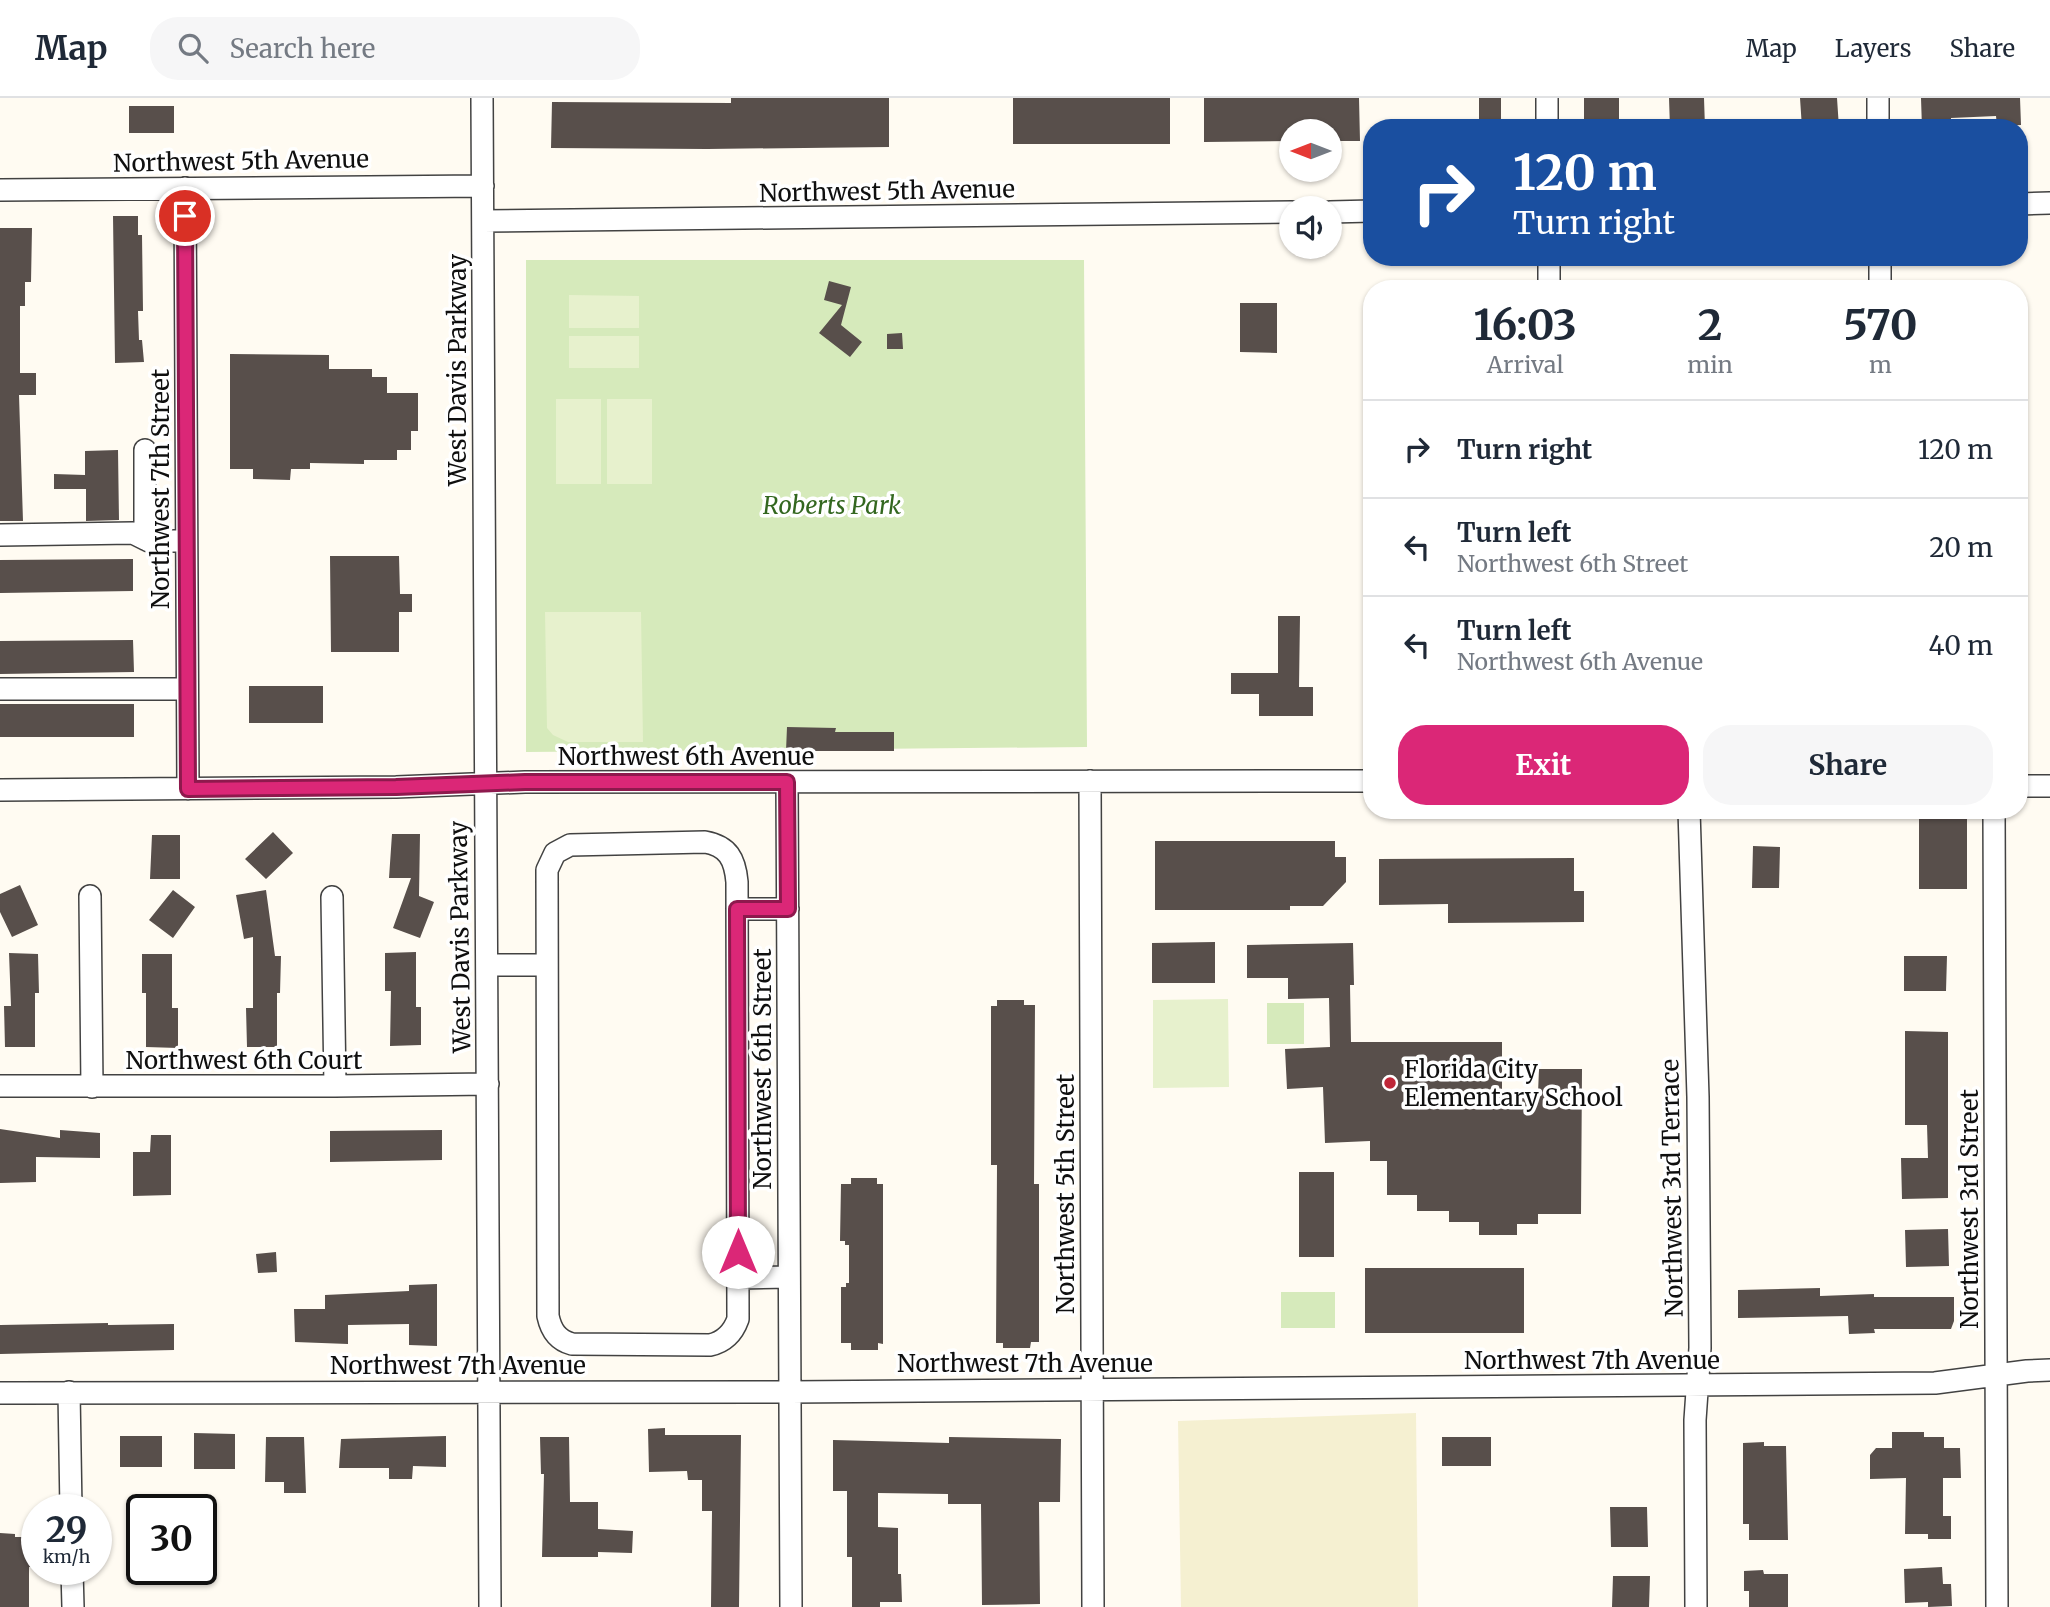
<!DOCTYPE html>
<html lang="en">
<head>
<meta charset="utf-8">
<style>
  :root { --surface:#fff; --page:#f6f6f7; --text:#1f2937; --muted:#747a83; --line:#e0e1e3; --accent:#db2777 }
  body { margin:0; font-family:Merriweather,serif; background:var(--page); color:var(--text); height:100vh; display:flex; flex-direction:column; font-size:26px; white-space:nowrap }
  * { box-sizing:border-box; margin:0 }
  p { font-size:23px; color:var(--muted) }
  .icon { flex:none; width:38px; height:38px; fill:none; stroke:currentColor; stroke-width:2; stroke-linecap:round; stroke-linejoin:round }
  .map { position:relative; flex:1; overflow:hidden }
  .panel { position:absolute; left:1363px; top:182px; width:665px; height:539px; display:flex; flex-direction:column; background:var(--surface); border-radius:28px; box-shadow:0 2px 5px #0004 }
  .panel>* { flex:none }
  .hud { position:absolute; left:1363px; top:21px; width:665px; height:147px; border-radius:28px; box-shadow:0 2px 5px #0004; background:#1a4fa0; color:#fff; overflow:hidden }
  .needle { width:46px; rotate:270deg }
  .tools { position:absolute; left:1279px; top:21px; display:grid; gap:14px }
  .tools a { display:grid; place-items:center; width:63px; height:63px; border-radius:50%; background:var(--surface); box-shadow:0 2px 5px #0004; font-size:35px }
  .speed { position:absolute; left:21px; top:1396px; display:flex; gap:14px; font-size:35px; font-weight:700; text-align:center }
  .speed>* { display:grid; place-content:center; width:91px; height:91px; border-radius:50%; background:var(--surface); box-shadow:0 2px 5px #0004; line-height:1 }
  .speed small { font-size:18px; font-weight:400 }
  .speed .limit { border:4px solid #111; border-radius:10px; background:#fff; color:#111 }
  .pin { position:absolute; display:grid; place-items:center; width:60px; height:60px; color:#fff; margin:-30px; border:4px solid #fff; border-radius:50%; box-shadow:0 2px 7px #0007 }
  .me { position:absolute; width:77px; margin:-38px; rotate:0deg; stroke-linejoin:round; filter:drop-shadow(0 0 5px #0008) }
  .turn { display:flex; align-items:center; gap:24px; height:147px; padding:0 35px; font-size:32px }
  .turn .icon { width:91px; height:91px; stroke-width:2.5 }
  .turn b { display:block; font-size:49px; line-height:60px }
  .eta { display:flex; justify-content:space-evenly; align-items:center; height:119px; text-align:center }
  .eta b { font-size:42px; font-weight:700; line-height:49px }
  .action { display:flex; gap:14px; margin-top:auto; padding:14px 35px }
  .action a { flex:1; height:80px; border-radius:28px; background:var(--accent); color:#fff; font-size:28px; font-weight:700; line-height:80px; text-align:center }
  .action a+a { background:var(--page); color:var(--text) }
  ul { padding:0; list-style:none }
  li { display:flex; align-items:center; gap:21px; height:98px; padding:0 35px; border-top:2px solid var(--line) }
  li div { flex:1 }
  li b { display:block; font-size:26px }
  li em { font-style:normal }
  header { display:flex; align-items:center; gap:42px; box-sizing:border-box; height:98px; padding:0 35px; background:var(--surface); border-bottom:2px solid var(--line) }
  header strong { font-size:33px }
  nav { display:flex; gap:38px; margin-inline-start:auto; font-size:24px }
  .search { width:490px; height:63px; background:var(--page); display:flex; align-items:center; gap:18px; box-sizing:border-box; padding:0 24px; border-radius:28px; color:var(--muted); font-size:26px }
  .map>svg:first-child { display:block }
</style>
</head>
<body>
<header>
<strong>Map</strong>
<div class="search"><svg class="icon" aria-label="search" viewBox="0 0 24 24"><circle cx="10" cy="10" r="6"/><path d="M15 15l6 6"/></svg>Search here</div>
<nav><a>Map</a><a>Layers</a><a>Share</a></nav>
</header>
<div class="map">
<svg width="2050" height="1509" viewBox="0 0 2050 1509">
  <rect width="100%" height="100%" fill="#fffbf2"/>
  <path fill="#f5f0d1" d="M1416 1315 1418 1509H1181L1178 1323Z"/>
  <path fill="#d6eabb" d="M526 162H1084L1087 649 526 654Z
    M1267 905H1304V946H1267Z
    M1281 1194H1335V1230H1281Z"/>
  <path fill="#e7f1cd" d="M569 197 639 198V230H569Z
    M569 238H639V270H569Z
    M556 301H601V386H556Z
    M607 301H652V386H607Z
    M545 514H641L643 644H568L553 637 547 630Z
    M1228 901 1229 989 1153 990V902Z"/>
  <path fill="#584f4b" d="M731 0H889V49L707 51 551 50 552 4 731 5Z
    M1013 0H1170V46H1013Z
    M1204 0H1359L1360 43H1330V33H1292V43L1204 44Z
    M1479 0H1501V30H1479Z
    M1584 0H1619V30H1584Z
    M1669 0H1704L1705 30H1670Z
    M1800 0H1837L1839 30H1802Z
    M1921 0H2020L2021 27 1997 28 1996 18 1951 20V30H1922Z
    M129 8H174V35H129Z
    M113 118H138V137H142L143 213H138L139 242H142L144 264 115 265Z
    M0 130H32L31 184H25V208H20V275H36V297H19L23 423H0Z
    M829 183 851 189 841 227 862 244 850 259 819 235 842 207 824 202Z
    M1240 205H1277V255L1240 254Z
    M902 235 903 251H887V236Z
    M230 256 329 257V271H372V279H387V295H418V333H411V352H397V362H364V366L310 365V371H291L290 382 253 381V371H230Z
    M118 352 119 422 86 423V391H54V376L85 377V353Z
    M330 458H399L400 496H412V514H399V554H331Z
    M133 461V493L0 495V462Z
    M1278 518H1300L1299 589H1313V618H1259V596H1231V575H1278Z
    M133 542 134 574 0 576V543Z
    M249 588H323V625H249Z
    M0 606H134V639H0Z
    M787 629 836 630 835 634H894V653H786Z
    M1919 720H1967V791H1919Z
    M273 734 293 755 266 781 245 761Z
    M392 736H420L419 798 434 804 420 840 393 830 411 780H389Z
    M152 737H180V781H150Z
    M1155 743H1335V759H1346V784L1323 808H1290V812H1155Z
    M1753 748 1780 749 1779 790H1752Z
    M1574 760V793H1584V824L1448 825V806L1379 807V761Z
    M20 787 38 827 12 839 0 814V796Z
    M173 792 195 809 173 840 149 822Z
    M266 792 275 858H281L280 895H277V949H247L246 910H253V839L244 841 236 797Z
    M1215 844V885H1152V845Z
    M1353 845 1354 887H1350L1351 944H1502V994L1538 995 1539 971H1582L1581 1116H1538V1126H1517V1137H1479V1124H1449V1113H1417V1097H1387V1063H1370V1043L1325 1045 1323 989 1287 991 1285 951 1330 949 1329 900 1288 901V880H1247V847Z
    M416 854V909H421V947L390 948 391 893H385V855Z
    M9 855 38 856 39 895H35V949H5L4 908H11Z
    M142 856H172V910H178V950L146 949V895H142Z
    M1904 858H1947L1946 893H1904Z
    M997 902H1024V907H1035L1034 1086H1039V1244H1031L1030 1250H1003V1245H996L997 1067H991V908H997Z
    M1905 933 1948 934V1100L1902 1101 1901 1060H1928L1927 1027H1905Z
    M0 1031 60 1040V1032L100 1035V1060L36 1059V1084L0 1085Z
    M442 1032V1062L330 1064V1033Z
    M151 1037H171V1097L133 1098V1054H150Z
    M1299 1074H1334V1159H1299Z
    M851 1080H877V1086H883V1246L878 1245V1252H851V1245H841V1189H846V1185H849V1147H845V1143H840L841 1086H851Z
    M1948 1131 1949 1168 1906 1169 1905 1132Z
    M276 1154 277 1174 258 1175 256 1156Z
    M1365 1170H1524V1235H1365Z
    M437 1186V1248L409 1247V1226L348 1227V1246L295 1244 294 1211H325V1197L409 1193V1187Z
    M1820 1190V1198L1874 1196V1199H1954V1223L1951 1231H1874L1875 1235 1849 1236 1848 1218 1738 1220V1192Z
    M108 1225V1227L174 1226V1252L0 1256V1227Z
    M665 1330V1337H741L739 1509H711L712 1413H702V1382H688L687 1373 649 1374 648 1331Z
    M1892 1334H1924V1339H1944V1350H1960L1961 1380H1943V1418H1951V1441H1928V1436H1905L1906 1380 1870 1381V1357L1876 1350H1892Z
    M194 1335 235 1336V1371H194Z
    M120 1338H162V1369H120Z
    M446 1338V1369L413 1368 412 1381H389V1370H339L341 1341Z
    M266 1339H304L306 1395H284V1384H265Z
    M540 1339H569L570 1404H598V1431L633 1433 632 1455 598 1454V1459H542L544 1376H541Z
    M949 1339 1061 1341 1060 1404H1039L1040 1506 982 1507 981 1406H948V1396L878 1395V1429L898 1430V1476H901L902 1504H880V1509H852V1459H847V1393H833V1342L949 1345Z
    M1442 1339H1491V1368H1442Z
    M1764 1344V1348H1786L1788 1442H1749V1426H1743V1345Z
    M1610 1409H1647L1648 1449H1611Z
    M0 1435 15 1436V1439H36V1469H29V1509H0Z
    M1942 1469 1943 1486H1951L1952 1508 1928 1509V1504L1905 1505 1904 1471Z
    M1763 1472 1764 1476H1788V1509H1749V1493H1744V1473Z
    M1613 1478H1650L1649 1509H1612Z"/>
  <g fill="none" stroke-linecap="round" stroke-linejoin="round">
    <g stroke="#424242" stroke-width="24">
      <path id="minor" d="M482 0 490 1509
        M1547 0V30
        M1878 0V30
        M185 90 188 691
        M0 92 483 88
        M2020 106 2050 105
        M1330 114 1372 113
        M483 123 1292 114
        M1549 159V191
        M1880 159V191
        M145 352V441
        M0 437 133 435 149 443H186
        M0 591H187
        M1090 683 1093 1509
        M787 684 791 1509
        M2020 688H2050
        M0 692 396 689 525 684 1372 683
        M1689 712 1698 999 1700 1250 1695 1322 1696 1509
        M1994 712 1997 1509
        M705 744C728 748 735 761 737 784L738 1221C733 1235 724 1244 710 1247L572 1246C557 1242 551 1232 548 1218L547 772 555 755 570 747Z
        M90 798 92 989
        M332 799 335 988
        M737 811H788
        M487 867H546
        M0 988H335L488 986
        M738 1180 789 1179
        M69 1294 71 1412
        M0 1295 790 1294 1935 1285 2027 1273 2050 1272
        M72 1472 73 1509"/>
    </g>
    <use href="#minor" stroke="#fff" stroke-width="21"/>
  </g>
  <g fill="none" stroke-linecap="round" stroke-linejoin="round">
    <g stroke="#8e194d" stroke-width="18">
      <path id="route" d="M185 118 188 691 396 689 525 684H787L788 811H737L738 1154"/>
    </g>
    <use href="#route" stroke="#db2777" stroke-width="12"/>
  </g>
  <circle fill="#bf2738" stroke="#fff" stroke-width="2.5" cx="1390" cy="985" r="7"/>
  <g text-anchor="middle" dominant-baseline="central" stroke-width="7" stroke-linejoin="round" paint-order="stroke">
    <g font-size="24" fill="#0f0f0f" stroke="#fff">
      <text transform="translate(241 63) rotate(-1)">Northwest 5th Avenue</text>
      <text transform="translate(887 93) rotate(-1)">Northwest 5th Avenue</text>
      <text transform="translate(457 272) rotate(-90)">West Davis Parkway</text>
      <text transform="translate(160 391) rotate(-90)">Northwest 7th Street</text>
      <text x="686" y="658">Northwest 6th Avenue</text>
      <text transform="translate(460 839) rotate(-91)">West Davis Parkway</text>
      <text x="244" y="962">Northwest 6th Court</text>
      <text transform="translate(762 971) rotate(-90)">Northwest 6th Street</text>
      <text transform="translate(1672 1090) rotate(-91)">Northwest 3rd Terrace</text>
      <text transform="translate(1065 1096) rotate(-90)">Northwest 5th Street</text>
      <text transform="translate(1969 1111) rotate(-90)">Northwest 3rd Street</text>
      <text x="1592" y="1262">Northwest 7th Avenue</text>
      <text x="1025" y="1265">Northwest 7th Avenue</text>
      <text x="458" y="1267">Northwest 7th Avenue</text>
    </g>
    <g font-size="24" font-style="italic" fill="#33671f" stroke="#fff">
      <text x="832" y="407">Roberts Park</text>
    </g>
    <g font-size="24" fill="#0f0f0f" stroke="#fff" text-anchor="start">
      <text x="1404" y="971">Florida City<tspan x="1404" dy="28">Elementary School</tspan></text>
    </g>
  </g>
</svg>
<div class="tools">
<a><svg class="needle" viewBox="-14 -14 28 28"><path d="M0-13l5 13h-10z" fill="#e53935"/><path d="M0 13l5-13h-10z" fill="#747a83"/></svg></a>
<a><svg class="icon" aria-label="sound" viewBox="0 0 24 24"><path d="M4 9h4l5-4v14l-5-4H4zM17 9q2 3 0 6"/></svg></a>
</div>
<div class="speed"><div>29<small>km/h</small></div><div class="limit">30</div></div>
<div class="pin" style="left:185px;top:118px;background:#d93025"><svg class="icon" aria-label="arrive" viewBox="0 0 24 24"><path d="M6 21V4h12l-3 4 3 4H6"/></svg></div>
<svg class="me" style="left:738px;top:1154px" viewBox="-20 -20 40 40"><circle r="19" fill="#fff"/><path d="M0-13L10 11 0 6-10 11z" fill="#db2777"/></svg>
<div class="hud">
<div class="turn"><svg class="icon" aria-label="right" viewBox="0 0 24 24"><path d="M7 20v-9h11M14 6l5 5-5 5"/></svg><div><b>120 m</b>Turn right</div></div>
</div>
<section class="panel">
<div class="eta">
<div><b>16:03</b><p>Arrival</p></div>
<div><b>2</b><p>min</p></div>
<div><b>570</b><p>m</p></div>
</div>
<ul>
<li><svg class="icon" aria-label="right" viewBox="0 0 24 24"><path d="M7 20v-9h11M14 6l5 5-5 5"/></svg><div><b>Turn right</b></div><em>120 m</em></li>
<li><svg class="icon" aria-label="left" viewBox="0 0 24 24"><path d="M17 20v-9H6M10 6l-5 5 5 5"/></svg><div><b>Turn left</b><p>Northwest 6th Street</p></div><em>20 m</em></li>
<li><svg class="icon" aria-label="left" viewBox="0 0 24 24"><path d="M17 20v-9H6M10 6l-5 5 5 5"/></svg><div><b>Turn left</b><p>Northwest 6th Avenue</p></div><em>40 m</em></li>
</ul>
<div class="action"><a>Exit</a><a>Share</a></div>
</section>
</div>
</body>
</html>
